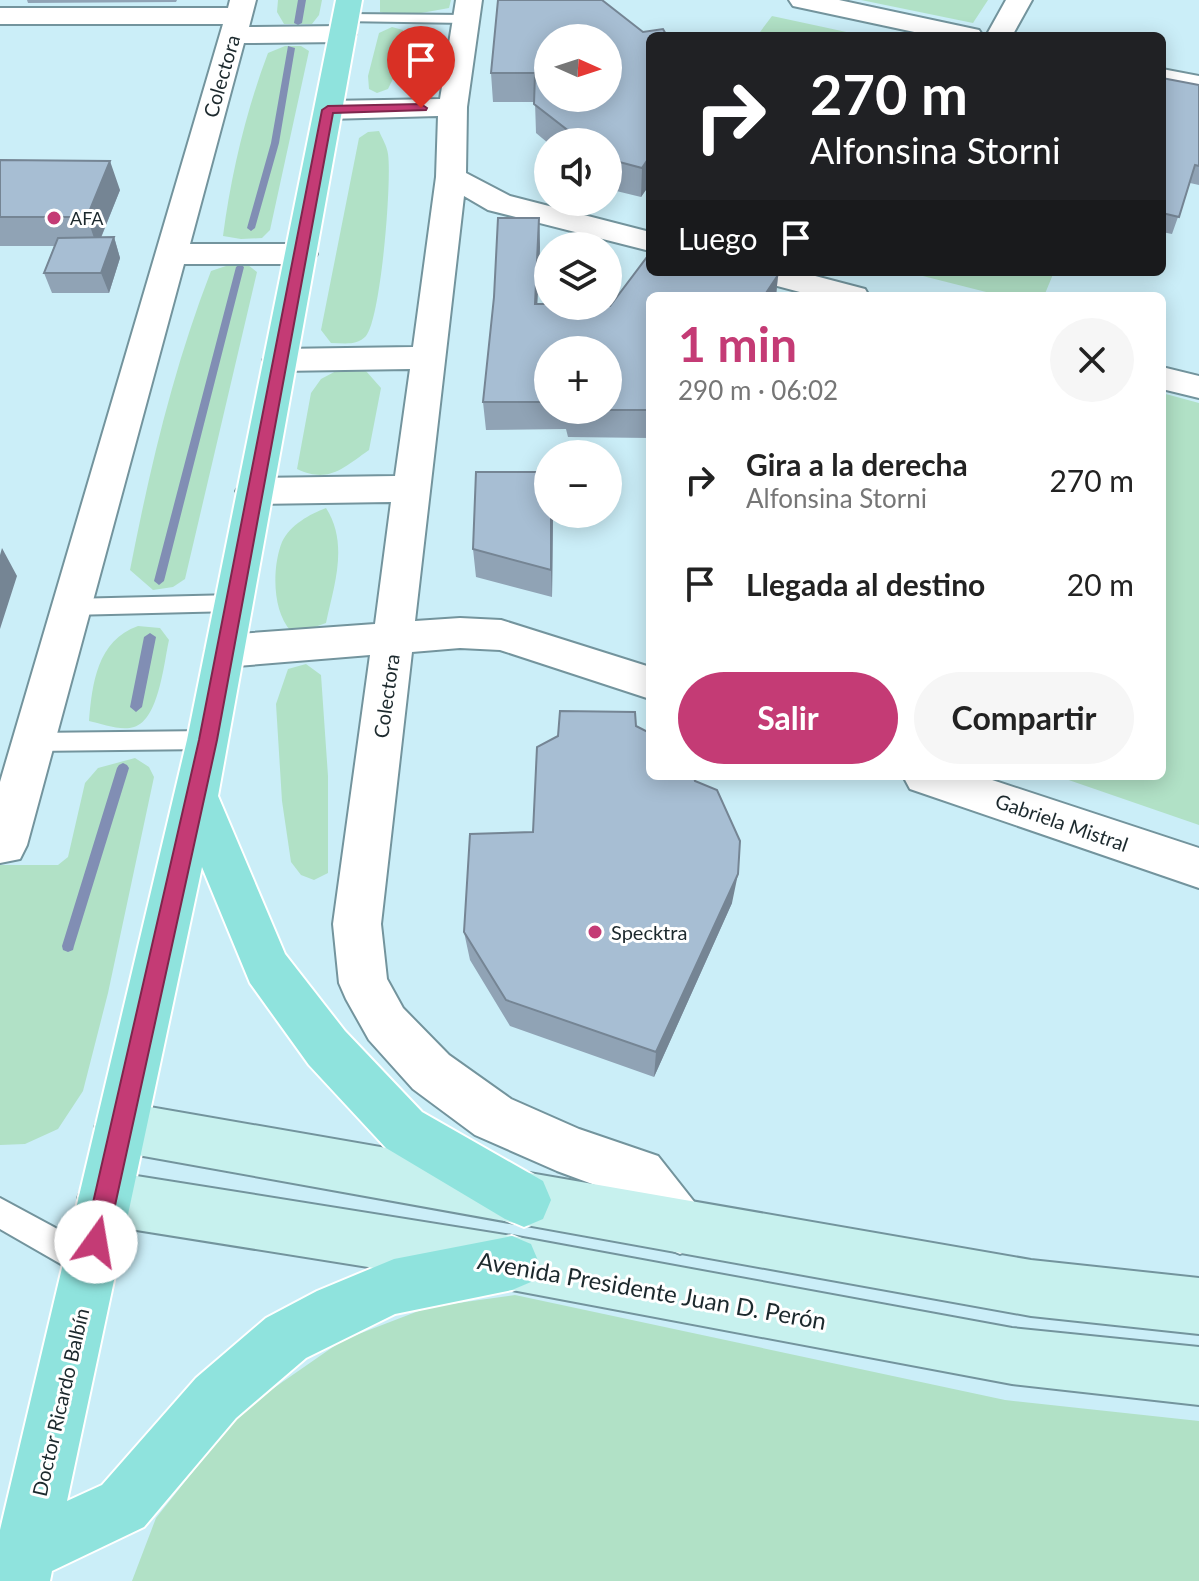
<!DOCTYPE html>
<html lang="es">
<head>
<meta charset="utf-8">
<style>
  :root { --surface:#fff; --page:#f6f6f6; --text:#222; --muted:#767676; --accent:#c43b75 }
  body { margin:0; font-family:Lato,sans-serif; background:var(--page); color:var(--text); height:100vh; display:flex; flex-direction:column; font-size:30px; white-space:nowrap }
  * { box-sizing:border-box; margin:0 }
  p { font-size:26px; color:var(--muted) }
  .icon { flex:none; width:44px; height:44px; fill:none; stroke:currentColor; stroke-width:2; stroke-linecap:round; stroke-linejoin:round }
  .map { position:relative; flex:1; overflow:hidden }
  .sheet { position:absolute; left:646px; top:292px; width:520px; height:488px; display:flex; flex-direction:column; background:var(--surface); border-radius:12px; box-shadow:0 4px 20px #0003 }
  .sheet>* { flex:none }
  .hud { position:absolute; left:646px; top:32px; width:520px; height:244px; border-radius:12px; box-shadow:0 4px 20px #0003; background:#202124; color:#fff; overflow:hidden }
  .needle { width:52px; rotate:93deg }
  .controls { position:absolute; left:534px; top:24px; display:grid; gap:16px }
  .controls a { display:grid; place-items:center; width:88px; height:88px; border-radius:50%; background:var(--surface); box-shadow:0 4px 20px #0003; font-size:40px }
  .pin { position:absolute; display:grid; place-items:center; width:68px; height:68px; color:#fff; margin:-82px -34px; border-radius:50% 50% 50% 0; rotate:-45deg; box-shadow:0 0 8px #0007 }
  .pin .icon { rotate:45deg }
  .me { position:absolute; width:88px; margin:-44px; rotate:13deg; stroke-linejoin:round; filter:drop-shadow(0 0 6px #0008) }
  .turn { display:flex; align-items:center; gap:28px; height:168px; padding:0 32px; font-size:36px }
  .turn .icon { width:104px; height:104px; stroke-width:2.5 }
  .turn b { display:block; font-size:56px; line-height:68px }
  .then { display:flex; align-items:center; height:76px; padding:0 32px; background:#0003; gap:16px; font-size:30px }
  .round { display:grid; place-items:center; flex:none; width:84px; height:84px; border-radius:42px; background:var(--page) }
  .head { display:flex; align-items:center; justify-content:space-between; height:136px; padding:0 32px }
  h1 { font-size:48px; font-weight:700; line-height:60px; color:var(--accent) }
  .action { display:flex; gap:16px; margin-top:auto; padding:16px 32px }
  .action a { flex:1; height:92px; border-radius:48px; background:var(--accent); color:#fff; font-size:32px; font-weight:700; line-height:92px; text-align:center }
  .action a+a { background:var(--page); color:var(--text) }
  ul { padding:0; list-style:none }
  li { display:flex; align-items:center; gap:24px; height:104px; padding:0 32px }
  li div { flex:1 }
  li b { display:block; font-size:30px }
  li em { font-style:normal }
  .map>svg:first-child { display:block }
</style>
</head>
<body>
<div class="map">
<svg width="1199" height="1581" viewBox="0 0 1199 1581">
  <rect width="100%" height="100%" fill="#cbeef8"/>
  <path fill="#b1e1c6" d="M278 0H322L319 15 312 24H284L277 12Z
    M380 0H451L449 8 399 17 380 12Z
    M861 0H988L973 23Z
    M772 16 865 36H757Z
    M392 27 403 30C408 50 397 71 388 89L377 93 369 89 368 76 379 33Z
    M285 46H301L309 51 270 230 262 238 241 239 223 236C231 175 246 111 268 53Z
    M379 131C382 138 387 146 388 154 392 180 381 318 366 336 357 346 344 343 331 343L321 330 359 138 368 132Z
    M232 264 248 265 257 272 185 579 173 587 153 590 130 570C150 468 173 369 211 271Z
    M907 272H1054L1044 296H1002Z
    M338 370 366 371 381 388 369 450C343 468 329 484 297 469L311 393 321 379Z
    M1162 393 1199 403V825L1057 776H1162Z
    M326 508C349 544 334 585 326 623L304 631H291C272 611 272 567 282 542 290 525 310 514 326 508Z
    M138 626 160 628 169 640C164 662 159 720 134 727 121 731 102 724 89 721 92 685 97 640 138 626Z
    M306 664 321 675 328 776V873L314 880 301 875 291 862 282 801 276 704 288 669Z
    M135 758 149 767 154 777 108 993 83 1091 58 1129 25 1144 0 1145V865H58L68 857 85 783 98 768Z
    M515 1295 1005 1400 1199 1421V1581H132L156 1518 242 1410 343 1340 429 1307Z"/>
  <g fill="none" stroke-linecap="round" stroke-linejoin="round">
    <path fill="#818eb4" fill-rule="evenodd" d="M298 0H306L302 23 298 25 294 23Z
      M288 46 295 48 279 143 255 228 251 231 247 228 271 143Z
      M240 264 244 267 164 581 159 585 154 581 236 267Z
      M150 633 156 637 142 707 136 712 130 707 144 637Z
      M123 763 127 765 129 768 74 946 73 950 68 952 63 950 62 946 117 768 119 765Z"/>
    <g stroke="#73949d" stroke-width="4">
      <path id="service" d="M346 14 466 15 473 19 466 23 341 21 339 18Z
        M234 595 242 597 245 603 242 609 234 611 70 615 62 613 59 607 62 601 70 599Z
        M208 731 216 733 220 740 216 747 208 749 32 751 24 749 20 742 24 735 32 733Z
        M0 1198 102 1253 106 1264 102 1275 91 1279 80 1275 0 1229Z"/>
    </g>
    <g stroke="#73949d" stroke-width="4">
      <path id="minor" d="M230 0H256L249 27 343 26 352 28 356 34 352 40 343 42 244 43 190 244H301L312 247 317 254 312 261 301 264H184L27 845 20 859 0 863V782L223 24H0V8H228Z
        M456 0H482L467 107 466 173 510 196 650 232V251L488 210 464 196 415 621 460 618 501 620 650 667V699L500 650 460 648 412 652 381 924 387 979 403 1008 449 1055 511 1099 579 1129 658 1156 699 1208 707 1227 699 1246 680 1254 661 1246 622 1195 557 1171 475 1135 413 1089 369 1040 346 999 339 983 333 924 370 655 225 667 211 662 205 651 211 640 225 635 375 624 391 502 255 504 242 500 236 491 242 482 255 478 395 476 410 369 280 371 268 368 263 360 268 352 280 349 413 347 436 177 438 116 328 119 318 116 314 110 318 104 328 101 440 99Z
        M789 0H839L979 30 983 36H933L793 6Z
        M1006 0H1032L1012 36H986Z
        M1162 69 1199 76V92L1162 85Z
        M746 272H800L865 289 869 296H815L751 279Z
        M1162 367 1199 376V398L1162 389Z
        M903 776H980L1199 848V888L910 789Z"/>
    </g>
    <g stroke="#73949d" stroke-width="4">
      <path id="secondary" d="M121 1102 1031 1260 1199 1278V1334L1031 1316 121 1152 103 1145 95 1127 103 1109Z
        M105 1171 512 1236 1012 1328 1199 1347V1405L1012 1384 512 1290 105 1225 86 1217 78 1198 86 1179Z"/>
    </g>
    <g stroke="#fff" stroke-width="4">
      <path id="primary" d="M336 0H362L218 796 285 954 345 1031 422 1112 543 1181 551 1200 543 1219 524 1227 505 1219 386 1148 309 1065 250 983 202 867 67 1501 102 1485 196 1378 266 1318 317 1291 394 1259 512 1236 531 1244 539 1263 531 1282 512 1290 395 1314 306 1358 236 1418 144 1527 52 1571 50 1581H0V1530L187 740Z"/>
    </g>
    <use href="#service" fill="#fff" fill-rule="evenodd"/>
    <use href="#minor" fill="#fff" fill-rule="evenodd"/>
    <use href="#secondary" fill="#c7f1ee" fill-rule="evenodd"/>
    <use href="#primary" fill="#8fe3dd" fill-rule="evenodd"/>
  </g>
  <path fill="#90a3b5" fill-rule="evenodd" d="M27 0H177L176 2 28 3Z
    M643 32 650 36V184L641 197 608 189V142H548V143L536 133 535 102H493L491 73Z
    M1162 78 1199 85V185L1190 183 1172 234 1162 232Z
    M0 160 120 190 101 238 114 237 120 258 109 293H52L44 273 54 246H0Z
    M498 218H539L540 247 537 304H548V306H610L650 253V272H768L778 275 776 296H650V438L568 437 566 429 486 430 483 402 494 297ZM548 350H608V410H548Z
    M548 514H553L552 597 476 577 473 549Z
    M636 726 695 781 732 903 654 1077 510 1026 470 960 464 932 533 832 558 736Z"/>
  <path fill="#758594" d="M650 156V184L641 197 642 168Z
    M110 161 120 190 97 247 87 217Z
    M539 218 540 247 536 332 535 304Z
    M114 237 120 258 109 293 101 273Z
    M778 275 776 296H764Z
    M551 514H553L552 597 551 570Z
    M2 548 17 576 0 629V555Z
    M738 874 732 903 654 1077 656 1052Z"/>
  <path fill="#a7bed3" stroke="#758594" stroke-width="2" fill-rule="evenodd" d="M498 0H602L643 32 663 29 667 36H650V156L642 168 608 159V142H565L563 141 570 132 534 104 535 73H491ZM548 38H608V98H548Z
    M1162 78 1199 85V166L1195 165 1179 217 1162 213Z
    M0 160 110 161 87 217H0Z
    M498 218H539L535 304H548V306H610L650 253V272H768L778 275 764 296H650V410H608V350H548V402H483L494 297Z
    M114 237 101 273H44L58 238Z
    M476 472H548V514H551V570L473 549Z
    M560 711 635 712 636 726 650 733V776H694L695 781 717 790 740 841 738 874 656 1052 506 1000 464 932 470 834 533 832 537 747 558 736Z"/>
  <path fill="#c43b75" stroke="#7f264c" stroke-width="2" d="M421 104 427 108 426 110 333 113 217 740 107 1242 104 1250 96 1253 88 1250 84 1242 199 740 322 110 328 106Z"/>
  <g fill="#c43b75" stroke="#fff" stroke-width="3">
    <circle cx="54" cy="218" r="8"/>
    <circle cx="595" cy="932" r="8"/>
  </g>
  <g text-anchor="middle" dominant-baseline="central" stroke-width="6" stroke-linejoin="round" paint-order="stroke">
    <g font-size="18" fill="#1c292d" stroke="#fff" text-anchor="start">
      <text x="70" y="218">AFA</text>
    </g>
    <g font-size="20" fill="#1c292d" stroke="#fff">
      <text transform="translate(221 76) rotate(-74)">Colectora</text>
      <text transform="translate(386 696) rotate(-82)">Colectora</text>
      <text transform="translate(1062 822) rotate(19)">Gabriela Mistral</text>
      <text transform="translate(60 1402) rotate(-77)">Doctor Ricardo Balbín</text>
    </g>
    <g font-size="20" fill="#1c292d" stroke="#fff" text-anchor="start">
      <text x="611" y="932">Specktra</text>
    </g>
    <g font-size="24" fill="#1c292d" stroke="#fff">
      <text transform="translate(652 1290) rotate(10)">Avenida Presidente Juan D. Perón</text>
    </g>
  </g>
</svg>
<div class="controls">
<a><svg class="needle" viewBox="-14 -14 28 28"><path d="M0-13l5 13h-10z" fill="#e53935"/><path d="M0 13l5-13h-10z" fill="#767676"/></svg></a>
<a><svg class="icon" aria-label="sound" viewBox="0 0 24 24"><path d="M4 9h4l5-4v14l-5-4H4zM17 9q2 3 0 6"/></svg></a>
<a><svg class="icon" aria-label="layers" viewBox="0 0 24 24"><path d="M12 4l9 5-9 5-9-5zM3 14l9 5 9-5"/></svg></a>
<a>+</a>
<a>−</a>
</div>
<div class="pin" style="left:421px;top:108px;background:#d93025"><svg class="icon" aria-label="arrive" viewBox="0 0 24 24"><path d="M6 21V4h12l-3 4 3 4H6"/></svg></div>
<svg class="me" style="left:96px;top:1242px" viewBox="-20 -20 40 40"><circle r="19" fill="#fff"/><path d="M0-13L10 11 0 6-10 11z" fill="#c43b75"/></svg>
<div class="hud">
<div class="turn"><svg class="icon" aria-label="right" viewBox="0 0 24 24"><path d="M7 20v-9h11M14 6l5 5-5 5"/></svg><div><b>270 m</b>Alfonsina Storni</div></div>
<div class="then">Luego<svg class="icon" aria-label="arrive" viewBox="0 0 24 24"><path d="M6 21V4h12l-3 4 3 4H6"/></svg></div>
</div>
<section class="sheet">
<div class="head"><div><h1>1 min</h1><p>290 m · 06:02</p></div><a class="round"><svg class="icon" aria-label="close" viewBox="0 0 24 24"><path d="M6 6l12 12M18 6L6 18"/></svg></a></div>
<ul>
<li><svg class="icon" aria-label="right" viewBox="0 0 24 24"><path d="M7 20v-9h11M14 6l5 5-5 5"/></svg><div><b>Gira a la derecha</b><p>Alfonsina Storni</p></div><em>270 m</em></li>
<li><svg class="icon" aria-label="arrive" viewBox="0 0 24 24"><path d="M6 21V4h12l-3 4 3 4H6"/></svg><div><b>Llegada al destino</b></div><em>20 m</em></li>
</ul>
<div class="action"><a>Salir</a><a>Compartir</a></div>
</section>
</div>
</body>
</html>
